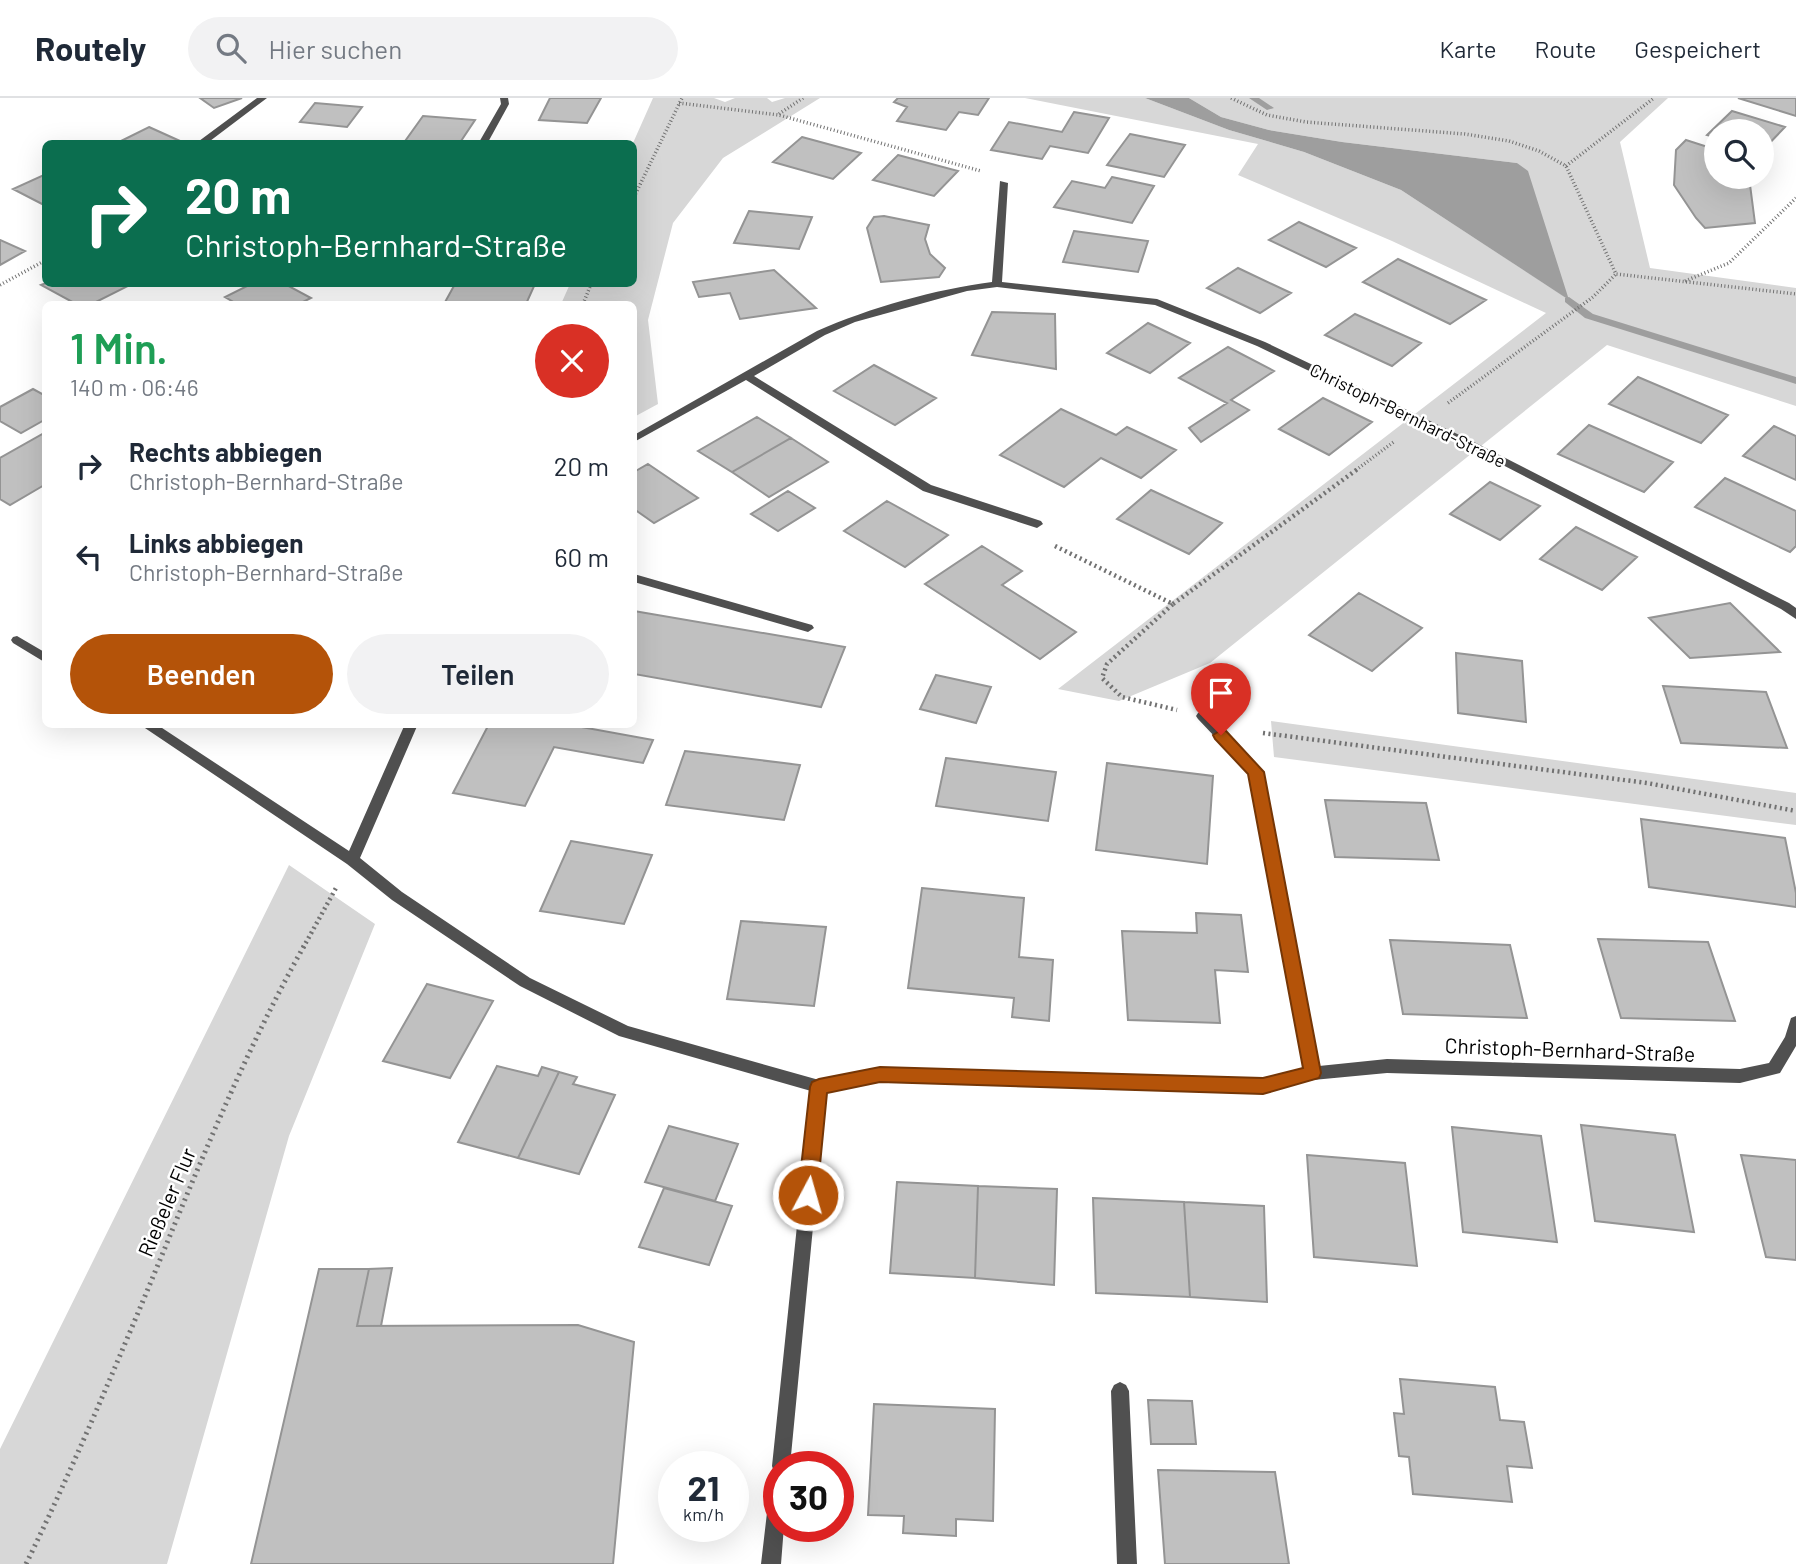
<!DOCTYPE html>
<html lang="de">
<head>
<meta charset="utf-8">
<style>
  :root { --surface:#fff; --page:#f2f2f3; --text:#1f2937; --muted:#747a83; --line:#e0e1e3; --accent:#b45309 }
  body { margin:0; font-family:Barlow,sans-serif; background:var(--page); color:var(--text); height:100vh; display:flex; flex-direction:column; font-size:26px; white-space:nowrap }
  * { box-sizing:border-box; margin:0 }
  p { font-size:23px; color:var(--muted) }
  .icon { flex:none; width:38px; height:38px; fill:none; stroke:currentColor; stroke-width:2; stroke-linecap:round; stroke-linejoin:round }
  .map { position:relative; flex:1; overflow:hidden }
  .side { position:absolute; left:42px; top:203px; width:595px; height:427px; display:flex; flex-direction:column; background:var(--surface); border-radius:10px; box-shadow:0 7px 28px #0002 }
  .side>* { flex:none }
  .hud { position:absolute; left:42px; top:42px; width:595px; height:147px; border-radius:10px; box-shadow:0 7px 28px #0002; background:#0b6e4f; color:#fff; overflow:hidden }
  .controls { position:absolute; left:1704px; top:21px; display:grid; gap:14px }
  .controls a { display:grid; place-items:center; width:70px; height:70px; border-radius:50%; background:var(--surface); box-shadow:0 7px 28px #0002; font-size:35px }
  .speed { position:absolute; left:658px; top:1353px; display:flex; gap:14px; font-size:35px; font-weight:700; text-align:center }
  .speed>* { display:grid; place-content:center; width:91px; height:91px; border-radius:50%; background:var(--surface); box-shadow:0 7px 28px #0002; line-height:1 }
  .speed small { font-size:18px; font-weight:400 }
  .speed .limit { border:10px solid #d22; background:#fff; color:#111 }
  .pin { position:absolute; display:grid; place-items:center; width:60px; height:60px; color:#fff; margin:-72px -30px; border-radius:50% 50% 50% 0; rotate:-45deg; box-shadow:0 0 7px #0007 }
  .pin .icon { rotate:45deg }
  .me { position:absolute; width:77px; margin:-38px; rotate:6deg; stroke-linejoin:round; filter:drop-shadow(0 0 5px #0008) }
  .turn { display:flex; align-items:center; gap:24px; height:147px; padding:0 28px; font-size:32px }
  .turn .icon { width:91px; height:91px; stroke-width:2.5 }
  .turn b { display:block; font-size:49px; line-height:60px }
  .round { display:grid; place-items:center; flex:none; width:74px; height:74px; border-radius:37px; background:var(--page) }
  .head { display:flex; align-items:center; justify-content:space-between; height:119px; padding:0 28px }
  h1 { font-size:42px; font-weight:600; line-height:52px; color:#1e9e55 }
  .action { display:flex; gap:14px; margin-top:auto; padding:14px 28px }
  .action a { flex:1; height:80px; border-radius:42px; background:var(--accent); color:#fff; font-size:28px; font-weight:600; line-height:80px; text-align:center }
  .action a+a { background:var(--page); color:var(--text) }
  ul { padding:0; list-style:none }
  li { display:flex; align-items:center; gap:21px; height:91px; padding:0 28px }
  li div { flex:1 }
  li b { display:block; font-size:26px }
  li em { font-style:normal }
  header { display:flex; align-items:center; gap:42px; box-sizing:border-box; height:98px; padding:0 35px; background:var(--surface); border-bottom:2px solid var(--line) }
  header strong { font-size:33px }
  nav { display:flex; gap:38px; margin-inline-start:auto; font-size:24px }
  .search { width:490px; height:63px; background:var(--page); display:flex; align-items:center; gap:18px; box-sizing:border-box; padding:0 24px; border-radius:38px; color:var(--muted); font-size:26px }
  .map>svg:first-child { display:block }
</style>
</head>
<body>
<header>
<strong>Routely</strong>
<div class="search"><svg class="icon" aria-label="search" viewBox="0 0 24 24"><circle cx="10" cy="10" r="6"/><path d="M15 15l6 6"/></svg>Hier suchen</div>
<nav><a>Karte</a><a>Route</a><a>Gespeichert</a></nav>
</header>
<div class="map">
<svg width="1796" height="1466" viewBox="0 0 1796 1466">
  <rect width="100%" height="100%" fill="#fff"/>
  <path fill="#d7d7d7" d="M653 0H714L725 4 735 0H767L772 4 785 0H820L723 60 673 125 648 222 658 306 634 319V206H561L570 186H634L633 45Z
    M1025 0H1145L1229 32 1304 54 1401 92 1568 201 1517 65 1342 44 1269 32 1221 19 1189 0H1668L1620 44 1650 170 1796 190V308L1607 247 1210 565 1119 603 1058 591 1546 215 1392 143 1238 77 1258 46Z
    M1271 623 1796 695V727L1274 659Z
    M289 767 375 826 289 1038 167 1466H0V1351Z"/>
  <path fill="#9e9e9e" d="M1145 0H1189L1221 19 1269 32 1342 44 1517 65 1528 73 1569 202 1401 92 1304 54 1229 32Z"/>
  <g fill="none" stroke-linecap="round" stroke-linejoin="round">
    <path fill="#9e9e9e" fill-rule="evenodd" d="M1249 0H1259L1274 10 1267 12Z
      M1569 199 1593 216 1796 279V286L1585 220 1565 204V200Z"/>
  </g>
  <path fill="#c0c0c0" stroke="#949494" stroke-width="2" d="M200 0H242L214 10Z
    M550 0H601L587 25 539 22Z
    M898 0H989L978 17 959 14 946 32 897 23 907 9 894 4Z
    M1738 0H1796V18Z
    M315 5 362 9 347 29 300 24Z
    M1732 13 1785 29 1762 53V33H1717V40L1707 37Z
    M1074 14 1109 20 1088 55 1050 48 1042 61 991 52 1009 24 1062 34Z
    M423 18 475 22 459 46H403Z
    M149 29 180 43 115 46Z
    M1130 36 1185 47 1164 79 1107 67Z
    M802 39 861 55 833 81 773 64Z
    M1686 42 1717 52V79H1749L1755 125 1705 130 1696 120 1674 87 1676 52Z
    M898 57 958 73 934 98 873 82Z
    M46 76V108L13 91Z
    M1112 79 1154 88 1132 125 1054 109 1072 83 1105 90Z
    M749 113 812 119 799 151 734 145Z
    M884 118 929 127 925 141 930 156 945 170 939 179 881 184 867 130 874 119Z
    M1299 124 1356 150 1326 169 1269 142Z
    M1074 133 1148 143 1138 174 1063 164Z
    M0 142 25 153 0 167Z
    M1398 161 1486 202 1450 226 1363 184Z
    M1238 170 1291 195 1260 215 1207 190Z
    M774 172 816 210 740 221 730 195 699 199 693 184Z
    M46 185 125 186 128 188 92 206H76L41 187Z
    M251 186H285L311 200 299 206H237L225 199Z
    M455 186H535L526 206H444Z
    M992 214 1055 216 1056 271 972 257Z
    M1355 216 1421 245 1392 268 1325 237Z
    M1148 225 1190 245 1150 275 1107 255Z
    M1228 249 1274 273 1231 302 1249 312 1201 344 1189 330 1227 305 1179 280Z
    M874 267 936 300 895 327 834 293Z
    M1638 279 1728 317 1701 345 1609 306Z
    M33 291 46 298V321L21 335 0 323V309Z
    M1323 300 1372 324 1329 357 1279 331Z
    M1061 311 1116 337 1127 329 1176 352 1141 380 1101 360 1064 389 1000 357Z
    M757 319 791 340 732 374 698 353Z
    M1589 327 1673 364 1644 394 1558 356Z
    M1774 328 1796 338V382L1743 358Z
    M46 334V386L10 407 0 401V360Z
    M791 340 828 364 769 399 732 374Z
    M648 366 698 400 654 425 634 411V374Z
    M1725 380 1796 413V448L1790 454 1695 409Z
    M1490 384 1540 408 1500 442 1450 416Z
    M1151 392 1222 425 1189 456 1117 421Z
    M788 393 815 410 778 433 751 416Z
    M887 403 948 437 905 469 844 433Z
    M1576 429 1637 459 1602 492 1540 461Z
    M982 448 1022 473 1002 487 1076 534 1040 561 925 486Z
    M1359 495 1422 530 1372 573 1309 537Z
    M1730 505 1780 554 1690 560 1649 520Z
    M634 513 845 549 821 609 634 576Z
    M1456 555 1522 563 1526 624 1458 615Z
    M936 577 991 589 976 625 920 611Z
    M1663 588 1766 594 1787 650 1681 645Z
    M489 626H565L653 642 643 665 554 649 525 708 453 695Z
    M685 653 800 667 784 722 666 707Z
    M946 660 1056 674 1048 723 936 708Z
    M1107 665 1213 678 1207 766 1096 752Z
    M1325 702 1426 705 1439 762 1335 759Z
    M1641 721 1785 740 1796 795V809L1649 789Z
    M571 743 652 757 624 826 540 813Z
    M922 790 1024 800 1019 859 1053 862 1049 923 1012 919 1014 900 908 890Z
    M1196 815 1241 817 1248 874 1215 872 1220 925 1128 922 1122 833 1197 835Z
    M741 823 826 829 814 908 727 901Z
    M1598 841 1708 844 1735 923 1621 920Z
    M1390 842 1510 847 1527 920 1403 916Z
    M427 886 493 903 450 980 383 963Z
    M497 968 538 978 542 969 559 974 518 1060 458 1044Z
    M559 974 577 979 573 986 615 997 579 1076 518 1060Z
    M1581 1027 1675 1037 1694 1134 1595 1123Z
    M669 1028 738 1046 715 1103 645 1084Z
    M1452 1029 1541 1038 1557 1144 1463 1134Z
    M1307 1057 1405 1065 1417 1168 1314 1159Z
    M1741 1057 1796 1062V1162L1766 1159Z
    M897 1084 978 1088 975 1180 890 1175Z
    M978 1088 1057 1091 1054 1187 975 1180Z
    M664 1090 732 1108 709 1167 639 1149Z
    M1093 1100 1184 1104 1190 1199 1096 1195Z
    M1184 1104 1264 1108 1267 1204 1190 1199Z
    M392 1170 381 1228H357L369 1171Z
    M319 1171H369L357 1228 578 1227 634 1244 613 1466H251Z
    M1400 1281 1495 1289 1500 1322 1524 1324 1532 1370 1507 1368 1512 1404 1413 1396 1409 1359 1399 1358 1394 1315 1404 1316Z
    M1148 1302 1192 1303 1196 1346H1151Z
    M874 1306 995 1311 993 1423 956 1421V1438L903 1435 904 1418 868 1417Z
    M1158 1372 1275 1374 1289 1466H1165Z"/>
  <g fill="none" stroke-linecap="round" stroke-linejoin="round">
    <path stroke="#727272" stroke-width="3.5" stroke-dasharray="1 2.5" stroke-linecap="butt" d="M1231 0 1267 17 1306 24 1465 36 1509 43 1539 53 1566 68 1616 176 1796 196
      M679 5 779 17 981 73
      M779 16 803 0
      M1566 68 1654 0
      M634 99 682 0
      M1685 183 1729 165 1796 100
      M0 187 46 162
      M583 206 591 186
      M1448 305 1593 199 1616 176
      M1356 372 1395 343"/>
    <path stroke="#727272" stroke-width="4.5" stroke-dasharray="2 3.5" stroke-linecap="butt" d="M1055 448 1173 506 1107 566 1102 580 1122 599 1177 612
      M1173 506 1359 370
      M1263 635 1647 685 1796 713
      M303 850 336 790"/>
    <path stroke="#727272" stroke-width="5" stroke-dasharray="2 4.5" stroke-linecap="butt" d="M26 1466C67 1382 104 1296 140 1210 191 1088 239 964 304 848"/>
    <path fill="#505050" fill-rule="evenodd" d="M634 476 812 527 814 530 808 534 634 484Z
      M1120 1284 1126 1287 1129 1293 1137 1466H1117L1111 1293 1114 1287Z"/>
    <path fill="#505050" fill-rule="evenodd" d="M257 0H267L206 46H195Z
      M500 0H508L509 6 487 46H478L501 6Z
      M1000 83 1008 85 1002 184 1157 201 1265 244 1474 344 1789 505 1796 510V521L1781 511 1466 348 1257 248 1155 207 997 189 967 193 855 224 825 237 754 278 931 387 1041 423 1043 426 1037 430 923 393 746 282 634 344V337L817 233C869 210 936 191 992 184Z
      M17 538 46 555V565L13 545 11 542 13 539Z
      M1203 613 1208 615 1263 674 1319 968 1387 961 1740 971 1769 965 1785 939 1791 920 1796 918V948L1780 975 1740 985 1387 975 1313 982 1263 995 880 983 826 994 790 1368H779V1376L774 1374 772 1368 811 993 619 938 520 888 392 802 347 766 139 626H156L349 753 405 626H418L360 760 402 794 530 880 628 928 819 982 880 969 1263 981 1304 971 1250 676 1198 621 1196 618 1198 615Z
      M779 1380V1428H784L781 1466H761L770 1389 772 1382Z"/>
  </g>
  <path fill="#b45309" stroke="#753606" stroke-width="2" d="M1221 632 1226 633 1264 674 1321 975 1319 980 1263 996 880 984 827 995 817 1097 814 1103 808 1106 801 1103 798 1097 810 989 812 984 819 981 880 969 1263 980 1303 970 1248 676 1215 641 1213 637Z"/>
  <g text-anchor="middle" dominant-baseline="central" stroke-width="5" stroke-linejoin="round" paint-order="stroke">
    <g font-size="18" fill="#000" stroke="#fff">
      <text transform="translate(1408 317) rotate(26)">Christoph-Bernhard-Straße</text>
    </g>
    <g font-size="21" fill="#000" stroke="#fff">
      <text transform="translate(1570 951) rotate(2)">Christoph-Bernhard-Straße</text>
      <text transform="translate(166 1104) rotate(-67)">Rießeler Flur</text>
    </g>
  </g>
</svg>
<div class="controls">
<a><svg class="icon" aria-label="search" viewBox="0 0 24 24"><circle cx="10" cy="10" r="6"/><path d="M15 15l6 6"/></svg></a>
</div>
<div class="speed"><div>21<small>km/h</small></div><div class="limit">30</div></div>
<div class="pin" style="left:1221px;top:637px;background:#d93025"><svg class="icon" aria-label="arrive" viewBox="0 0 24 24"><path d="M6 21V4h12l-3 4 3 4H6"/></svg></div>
<svg class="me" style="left:808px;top:1097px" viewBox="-20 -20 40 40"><circle r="17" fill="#b45309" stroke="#fff" stroke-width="3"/><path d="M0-11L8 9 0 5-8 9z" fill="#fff"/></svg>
<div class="hud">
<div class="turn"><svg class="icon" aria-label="right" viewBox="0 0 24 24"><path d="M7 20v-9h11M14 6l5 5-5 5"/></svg><div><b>20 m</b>Christoph-Bernhard-Straße</div></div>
</div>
<section class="side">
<div class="head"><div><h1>1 Min.</h1><p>140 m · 06:46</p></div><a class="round" style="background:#d93025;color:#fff"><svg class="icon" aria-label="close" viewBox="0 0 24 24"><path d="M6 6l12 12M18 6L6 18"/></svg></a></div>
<ul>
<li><svg class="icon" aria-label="right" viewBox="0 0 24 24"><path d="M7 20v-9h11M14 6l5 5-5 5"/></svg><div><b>Rechts abbiegen</b><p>Christoph-Bernhard-Straße</p></div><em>20 m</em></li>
<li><svg class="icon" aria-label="left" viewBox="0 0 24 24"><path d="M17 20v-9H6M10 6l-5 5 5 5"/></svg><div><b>Links abbiegen</b><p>Christoph-Bernhard-Straße</p></div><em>60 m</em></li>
</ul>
<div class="action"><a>Beenden</a><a>Teilen</a></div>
</section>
</div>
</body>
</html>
